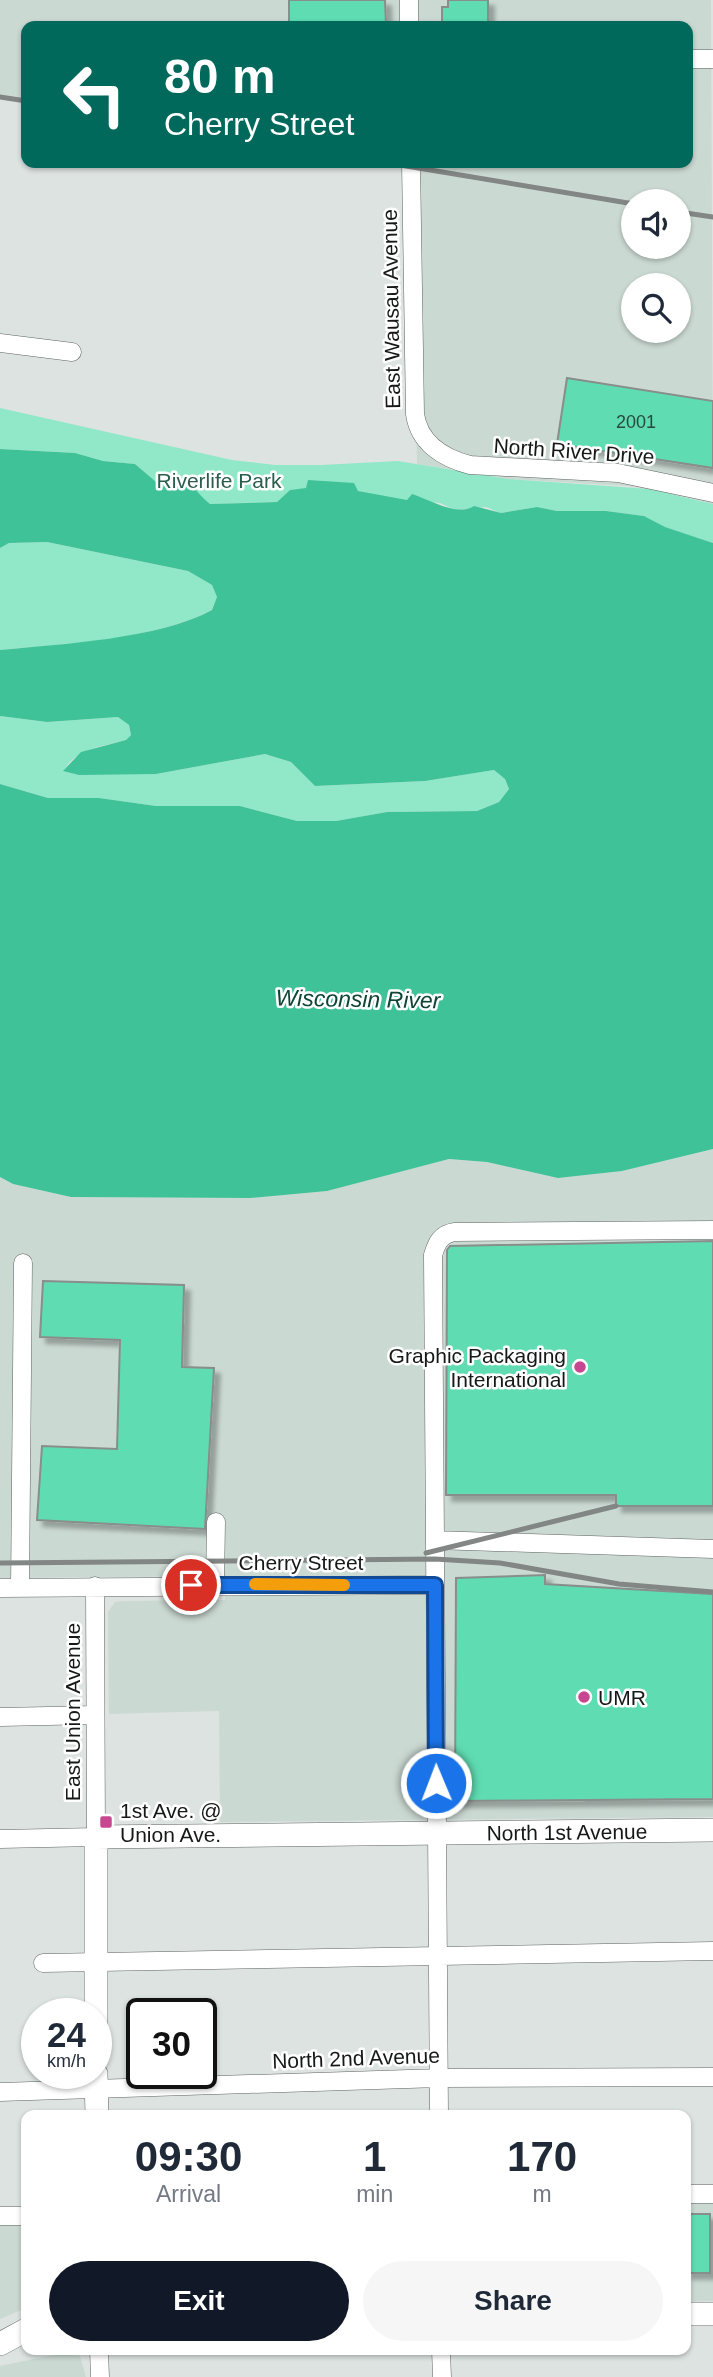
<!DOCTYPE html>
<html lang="en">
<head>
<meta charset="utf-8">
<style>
  :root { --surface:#fff; --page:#f6f6f7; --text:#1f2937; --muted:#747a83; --accent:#111827 }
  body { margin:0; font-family:Helvetica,sans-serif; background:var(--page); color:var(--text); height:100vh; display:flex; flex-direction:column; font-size:26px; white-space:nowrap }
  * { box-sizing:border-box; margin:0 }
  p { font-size:23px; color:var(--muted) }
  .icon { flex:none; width:38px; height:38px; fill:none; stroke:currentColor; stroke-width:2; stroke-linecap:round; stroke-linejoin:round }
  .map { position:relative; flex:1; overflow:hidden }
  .panel { position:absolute; left:21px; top:2110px; width:670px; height:245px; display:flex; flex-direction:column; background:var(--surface); border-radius:14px; box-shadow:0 2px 5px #0004 }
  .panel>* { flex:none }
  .top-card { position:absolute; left:21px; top:21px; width:672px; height:147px; border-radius:14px; box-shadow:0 2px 5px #0004; background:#00695c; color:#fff; overflow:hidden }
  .tools { position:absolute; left:621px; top:189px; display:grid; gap:14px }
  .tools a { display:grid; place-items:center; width:70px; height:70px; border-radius:50%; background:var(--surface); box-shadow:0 2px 5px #0004; font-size:35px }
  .speed { position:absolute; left:21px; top:1998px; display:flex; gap:14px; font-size:35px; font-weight:700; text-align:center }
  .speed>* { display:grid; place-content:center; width:91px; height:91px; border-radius:50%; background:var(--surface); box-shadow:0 2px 5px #0004; line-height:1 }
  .speed small { font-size:18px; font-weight:400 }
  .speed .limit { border:4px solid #111; border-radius:10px; background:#fff; color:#111 }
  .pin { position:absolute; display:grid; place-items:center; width:60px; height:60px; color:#fff; margin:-30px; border:4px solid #fff; border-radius:50%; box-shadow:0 2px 7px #0007 }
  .me { position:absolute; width:77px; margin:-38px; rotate:359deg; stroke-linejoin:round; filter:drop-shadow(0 0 5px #0008) }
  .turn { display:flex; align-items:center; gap:24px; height:147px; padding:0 28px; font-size:32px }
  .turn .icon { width:91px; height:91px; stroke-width:2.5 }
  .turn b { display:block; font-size:49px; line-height:60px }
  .eta { display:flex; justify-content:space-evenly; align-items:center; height:119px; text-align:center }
  .eta b { font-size:42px; font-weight:800; line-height:49px }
  .button { display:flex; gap:14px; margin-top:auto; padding:14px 28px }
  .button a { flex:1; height:80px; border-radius:42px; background:var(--accent); color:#fff; font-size:28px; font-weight:800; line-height:80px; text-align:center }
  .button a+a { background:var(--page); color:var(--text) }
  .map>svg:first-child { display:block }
</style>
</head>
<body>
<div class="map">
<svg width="713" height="2377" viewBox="0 0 713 2377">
  <defs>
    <filter id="shadow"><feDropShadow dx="6" dy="6" stdDeviation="2" flood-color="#0004"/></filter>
  </defs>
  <rect width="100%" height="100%" fill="#dde3e1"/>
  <path fill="#cbd9d3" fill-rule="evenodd" d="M0 0H711L713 504 675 494 628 486 508 479 417 464 412 167 391 163H688V26H26V101L0 97ZM634 201H679V247H634ZM634 285H679V331H634Z
    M713 1149V1817L220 1822 219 1711 109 1714 108 1612 115 1602 123 1601 225 1600V1576L0 1578V1177L13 1184 71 1197 250 1198 327 1191 449 1159 487 1162 558 1178 622 1171Z
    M686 2199H713V2301L686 2302Z
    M26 2220V2308L0 2319V2221Z
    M72 2351 80 2356 86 2377H0V2366Z"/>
  <path fill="#91e8c8" d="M0 408 232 460 275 465H321L398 461 508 479 650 489 713 504V543L664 527 644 516 606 511H557L537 507 500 513 486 507 455 510 440 503 392 499 358 491 306 489 290 490 277 502 210 504 170 484 162 487 135 464 103 461 75 453 0 449Z
    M47 542 188 571 212 585 217 597 212 610C156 640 63 644 0 650V548L9 543Z
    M0 716 47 722 118 717 129 725 131 735 126 740C104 746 74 749 64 771L156 774 265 754 291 762 315 786 425 781 494 770 505 779 509 789 499 802 477 811 387 812 336 821H297L240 806H156L99 798H48L0 784Z"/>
  <path fill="#40c299" d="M0 449 75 453 103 461 135 464 162 487C195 476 190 488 210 504L277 502 290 490 306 488 308 480 354 483 358 491 407 500 412 494C431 500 457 517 474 506L501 513 537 507 557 511H606L644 516 665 527 713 543V1149L622 1171 558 1178 487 1162 449 1159 327 1191 250 1198 71 1197 13 1184 0 1177V784L48 798H99L156 806H240L297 821H336L387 812 477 811 499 802 509 789 505 779 494 770 425 781 315 786 291 762 265 754 156 774 79 775 63 771 81 752 126 740 131 735 129 725 118 717 47 722 0 716V650C61 644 159 639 212 610L217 597 212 585 188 571 47 542 9 543 0 548Z"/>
  <path fill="#5fdcb2" stroke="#888e8b" stroke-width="2" filter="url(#shadow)" d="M289 0H385L386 26H289Z
    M448 0H488V26H442V7H448Z
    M567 378 713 401V468L557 444Z
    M713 1241V1506H616V1495H446L447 1250 450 1246Z
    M43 1281 184 1285 182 1367 214 1368 205 1529 37 1520 42 1446 117 1449 120 1340 40 1337Z
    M545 1575V1584L713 1594V1799L455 1801 456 1578Z
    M686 2214H710V2273H686Z"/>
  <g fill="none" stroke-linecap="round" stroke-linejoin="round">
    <g stroke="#5e6361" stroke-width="19">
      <path id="minor" d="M409 0V26
        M688 59H713
        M411 163 415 414C419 443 443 458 470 465L618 473 713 493
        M0 343 72 352
        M435 1540 713 1549
        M215 1584 216 1522
        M0 1588 435 1585
        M20 1588 23 1263
        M0 1717 95 1715
        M0 1839 96 1837 95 1586
        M43 1963 713 1951
        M0 2092 439 2078 713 2077
        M439 2116 433 1255C437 1242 441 1234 455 1232L713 1230
        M686 2194H713
        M0 2216H26
        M99 2350 100 2377
        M441 2350 442 2377"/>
    </g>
    <g stroke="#5e6361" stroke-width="24">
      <g id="major">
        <path id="s1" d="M96 2031V1837L713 1830"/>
        <path d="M96 2074 97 2116"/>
        <path d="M686 2314H713"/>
        <path d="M0 2344 26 2330"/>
      </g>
    </g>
    <use href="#minor" stroke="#fff" stroke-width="18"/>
    <use href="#major" stroke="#fff" stroke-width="23"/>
    <path stroke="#828685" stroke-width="5" d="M0 97 26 101
      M388 163 634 204
      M679 212 713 217
      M426 1553 616 1506
      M0 1563 435 1559 500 1563 619 1584 713 1592"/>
  </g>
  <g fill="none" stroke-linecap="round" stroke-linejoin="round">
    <g stroke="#114b97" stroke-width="18">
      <path id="route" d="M191 1585H435L436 1783"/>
    </g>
    <use href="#route" stroke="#1a73e8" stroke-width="12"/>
    <path stroke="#f59e0b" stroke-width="12" d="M255 1584 344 1585"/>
  </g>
  <g fill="#c84791" stroke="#fff" stroke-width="2.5">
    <circle cx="580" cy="1367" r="7"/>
    <circle cx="584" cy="1697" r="7"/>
    <rect x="99" y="1815" width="14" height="14" rx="3.5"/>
  </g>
  <g text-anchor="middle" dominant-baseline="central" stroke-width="5" stroke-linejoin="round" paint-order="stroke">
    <g font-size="18" fill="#28493e">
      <text x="636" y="422">2001</text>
    </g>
    <g font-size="21" fill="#161817" stroke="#fff">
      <text transform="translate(391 309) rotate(-91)">East Wausau Avenue</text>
      <text transform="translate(574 451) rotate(4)">North River Drive</text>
      <text x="301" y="1562">Cherry Street</text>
      <text transform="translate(72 1712) rotate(-90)">East Union Avenue</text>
      <text stroke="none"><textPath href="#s1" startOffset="665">North 1st Avenue</textPath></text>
      <text transform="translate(356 2058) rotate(-2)">North 2nd Avenue</text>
    </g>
    <g font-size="21" fill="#2b5e4c" stroke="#fff">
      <text x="219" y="480">Riverlife Park</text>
    </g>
    <g font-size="21" fill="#161817" stroke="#fff" text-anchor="start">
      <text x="566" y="1355" text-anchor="end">Graphic Packaging<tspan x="566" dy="24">International</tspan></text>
      <text x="598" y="1697">UMR</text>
      <text x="120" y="1810">1st Ave. @<tspan x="120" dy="24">Union Ave.</tspan></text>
    </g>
    <g font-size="23" font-style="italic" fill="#0e4534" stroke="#fff">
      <text transform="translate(358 999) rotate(1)">Wisconsin River</text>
    </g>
  </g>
</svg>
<div class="tools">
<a><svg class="icon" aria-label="sound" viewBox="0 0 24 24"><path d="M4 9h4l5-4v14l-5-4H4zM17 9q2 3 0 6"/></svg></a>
<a><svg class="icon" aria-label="search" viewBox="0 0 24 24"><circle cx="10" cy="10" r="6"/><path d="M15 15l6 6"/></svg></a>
</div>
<div class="speed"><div>24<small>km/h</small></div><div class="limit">30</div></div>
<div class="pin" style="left:191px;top:1585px;background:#d93025"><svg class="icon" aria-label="arrive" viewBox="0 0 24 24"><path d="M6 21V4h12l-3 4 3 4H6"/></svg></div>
<svg class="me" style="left:436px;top:1783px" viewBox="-20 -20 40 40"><circle r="17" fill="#1a73e8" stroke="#fff" stroke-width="3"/><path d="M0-11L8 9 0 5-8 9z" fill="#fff"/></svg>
<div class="top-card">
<div class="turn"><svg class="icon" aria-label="left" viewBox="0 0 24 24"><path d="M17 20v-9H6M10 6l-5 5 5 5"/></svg><div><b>80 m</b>Cherry Street</div></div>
</div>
<section class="panel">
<div class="eta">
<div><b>09:30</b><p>Arrival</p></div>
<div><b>1</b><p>min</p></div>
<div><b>170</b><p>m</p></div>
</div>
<div class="button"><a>Exit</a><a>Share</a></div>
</section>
</div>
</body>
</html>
